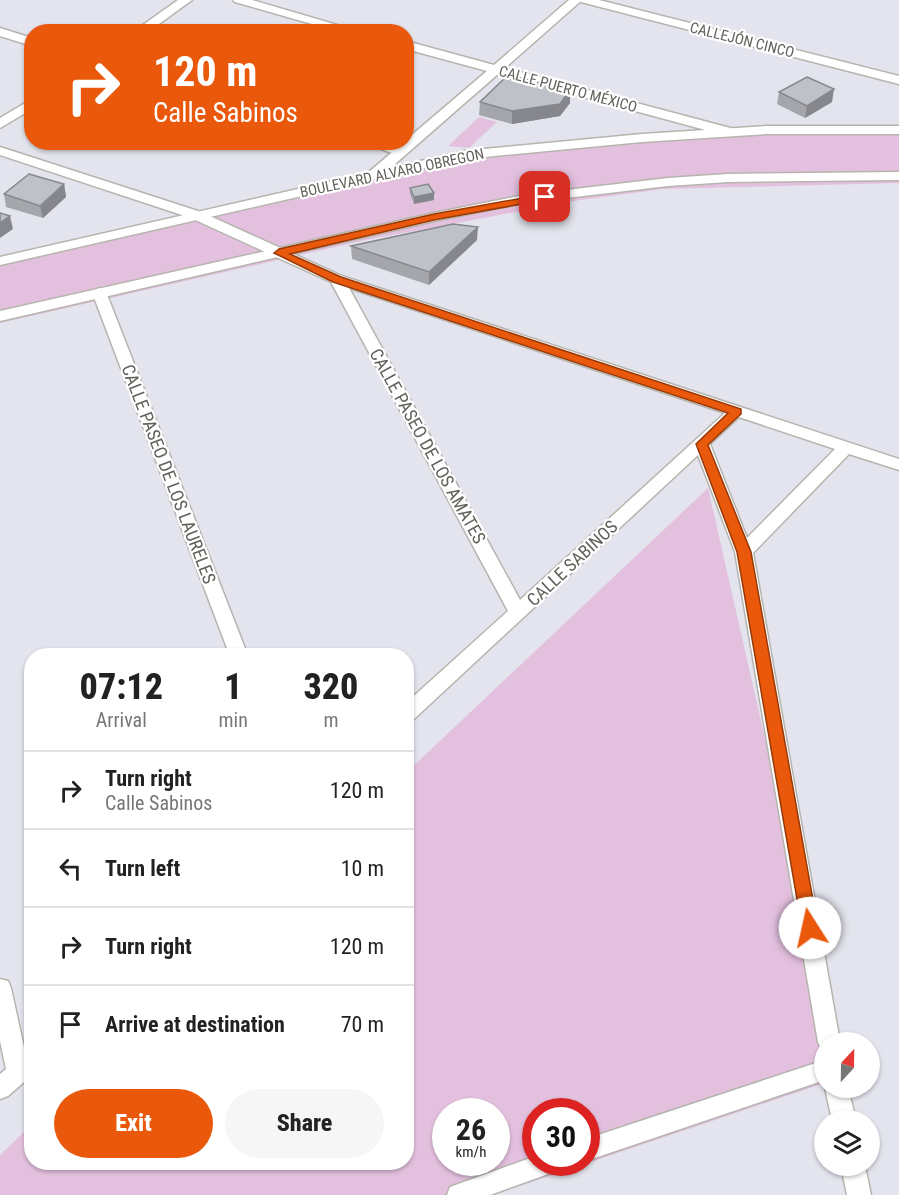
<!DOCTYPE html>
<html lang="en">
<head>
<meta charset="utf-8">
<style>
  :root { --surface:#fff; --page:#f6f6f6; --text:#222; --muted:#767676; --line:#e0e0e0; --accent:#ea580c }
  body { margin:0; font-family:"Roboto Condensed",sans-serif; background:var(--page); color:var(--text); height:100vh; display:flex; flex-direction:column; font-size:22px; white-space:nowrap }
  * { box-sizing:border-box; margin:0 }
  p { font-size:20px; color:var(--muted) }
  .icon { flex:none; width:33px; height:33px; fill:none; stroke:currentColor; stroke-width:2; stroke-linecap:round; stroke-linejoin:round }
  .map { position:relative; flex:1; overflow:hidden }
  .panel { position:absolute; left:24px; top:648px; width:390px; height:522px; display:flex; flex-direction:column; background:var(--surface); border-radius:24px; box-shadow:0 2px 4px #0004 }
  .panel>* { flex:none }
  .hud { position:absolute; left:24px; top:24px; width:390px; height:126px; border-radius:24px; box-shadow:0 2px 4px #0004; background:#ea580c; color:#fff; overflow:hidden }
  .needle { width:39px; rotate:22deg }
  .tools { position:absolute; left:814px; top:1032px; display:grid; gap:12px }
  .tools a { display:grid; place-items:center; width:66px; height:66px; border-radius:50%; background:var(--surface); box-shadow:0 2px 4px #0004; font-size:30px }
  .speed { position:absolute; left:432px; top:1098px; display:flex; gap:12px; font-size:30px; font-weight:700; text-align:center }
  .speed>* { display:grid; place-content:center; width:78px; height:78px; border-radius:50%; background:var(--surface); box-shadow:0 2px 4px #0004; line-height:1 }
  .speed small { font-size:15px; font-weight:400 }
  .speed .limit { border:9px solid #d22; background:#fff; color:#111 }
  .pin { position:absolute; display:grid; place-items:center; width:51px; height:51px; color:#fff; margin:-26px; border-radius:12px; box-shadow:0 3px 9px #0006 }
  .me { position:absolute; width:66px; margin:-33px; rotate:350deg; stroke-linejoin:round; filter:drop-shadow(0 0 4px #0008) }
  .turn { display:flex; align-items:center; gap:21px; height:126px; padding:0 30px; font-size:27px }
  .turn .icon { width:78px; height:78px; stroke-width:2.5 }
  .turn b { display:block; font-size:42px; line-height:51px }
  .eta { display:flex; justify-content:space-evenly; align-items:center; height:102px; text-align:center }
  .eta b { font-size:36px; font-weight:800; line-height:42px }
  .cta { display:flex; gap:12px; margin-top:auto; padding:12px 30px }
  .cta a { flex:1; height:69px; border-radius:36px; background:var(--accent); color:#fff; font-size:24px; font-weight:800; line-height:69px; text-align:center }
  .cta a+a { background:var(--page); color:var(--text) }
  ul { padding:0; list-style:none }
  li { display:flex; align-items:center; gap:18px; height:78px; padding:0 30px; border-top:2px solid var(--line) }
  li div { flex:1 }
  li b { display:block; font-size:22px }
  li em { font-style:normal }
  .map>svg:first-child { display:block }
</style>
</head>
<body>
<div class="map">
<svg width="899" height="1195" viewBox="0 0 899 1195">
  <rect width="100%" height="100%" fill="#e3e4ed"/>
  <path fill="#e4c0df" fill-rule="evenodd" d="M479 117 497 122 469 148 448 146Z
    M720 134 899 135V183L663 189 580 200 366 240 0 323V265L442 166 538 150Z
    M708 488 834 1042H825V1083L493 1195H0V1155L31 1125 32 1162H406L407 772ZM446 1112H496V1162H446ZM536 1112H586V1162H536Z"/>
  <g fill="none" stroke-linecap="round" stroke-linejoin="round">
    <g stroke="#b5b4ae" stroke-width="3">
      <path id="service" d="M579 0H599L899 76V84L581 2Z
        M0 28 32 38V46L0 36Z
        M362 142H383L405 149 407 152 400 156Z"/>
    </g>
    <g stroke="#b5b4ae" stroke-width="3">
      <path id="minor" d="M178 0H192L148 32H133Z
        M233 0H252L361 32H340L235 2Z
        M569 0H582L505 68 734 129 736 132 734 135H724L498 74 379 178H369L367 175 369 172 404 142H406V140L487 71 406 49V41L494 65Z
        M32 99V109L0 128V118Z
        M0 147 201 212 342 276 899 459V470L849 454 753 553 840 1042H825V1050L821 1049 818 1042 735 552 698 455 413 720 406 722V703L508 611 331 282 191 218 0 155ZM349 288 725 413 520 600ZM739 417 835 449 747 538 710 444Z
        M99 288 106 292 248 656H230L92 292Z
        M0 979 8 981 11 988 25 1052 32 1050V1075L8 1096 0 1099V1074L6 1069 0 1041Z
        M825 1060V1080L586 1161V1139Z
        M825 1088H848L856 1120H832Z
        M536 1156V1162H563L559 1170 490 1195H447L450 1187Z
        M841 1166H865L871 1195H847Z"/>
    </g>
    <g stroke="#b6b4ad" stroke-width="3">
      <path id="secondary" d="M766 126H899V134H766L642 142 464 159 0 265V257L464 151 642 134Z
        M899 172V180L728 182 668 186 524 203 434 221 0 321V311L434 213 524 195 668 178 728 174Z"/>
    </g>
    <use href="#service" fill="#fff" fill-rule="evenodd"/>
    <use href="#minor" fill="#fff" fill-rule="evenodd"/>
    <use href="#secondary" fill="#fff" fill-rule="evenodd"/>
  </g>
  <path fill="#a4a6ac" d="M779 92 832 102 805 118 777 104Z
    M480 102 570 103 560 116 512 124 479 115Z
    M64 184 66 197 43 218 6 207 4 194Z
    M410 188 434 193V200L414 204 410 194Z
    M477 240 429 285 352 259 351 246Z"/>
  <path fill="#86878c" d="M834 89 832 102 805 118 807 106Z
    M570 90V103L560 116 512 124V111Z
    M64 184 66 197 43 218 40 206Z
    M434 193V200L414 204V197Z
    M10 216 13 229 0 238V223Z
    M478 227 477 240 429 285V272Z"/>
  <path fill="#bfc1c8" stroke="#86878c" stroke-width="1.5" d="M508 75 570 90 560 104 512 111 480 102Z
    M807 77 834 89 807 106 779 92Z
    M29 174 64 184 40 206 4 194Z
    M428 184 434 193 414 197 410 188Z
    M0 213 10 216 0 223Z
    M453 224 478 227 429 272 351 246Z"/>
  <path fill="#ea580c" stroke="#983908" stroke-width="1.5" d="M545 194 550 197 549 199 434 220 290 254 341 277 741 409V414L708 445 751 552 818 928 815 933 810 934 804 933 802 928 737 552 696 444 728 413 333 282 274 253 279 249 434 214Z"/>
  <g text-anchor="middle" dominant-baseline="central" stroke-width="4.5" stroke-linejoin="round" paint-order="stroke">
    <g font-size="15" fill="#63615b" stroke="#fff">
      <text transform="translate(742 40) rotate(14)">CALLEJÓN CINCO</text>
      <text transform="translate(568 89) rotate(15)">CALLE PUERTO MÉXICO</text>
      <text transform="translate(392 173) rotate(-12)">BOULEVARD ALVARO OBREGON</text>
    </g>
    <g font-size="18" fill="#63615b" stroke="#fff">
      <text transform="translate(428 446) rotate(61)">CALLE PASEO DE LOS AMATES</text>
      <text transform="translate(169 474) rotate(69)">CALLE PASEO DE LOS LAURELES</text>
      <text transform="translate(572 563) rotate(-43)">CALLE SABINOS</text>
    </g>
  </g>
</svg>
<div class="tools">
<a><svg class="needle" viewBox="-14 -14 28 28"><path d="M0-13l5 13h-10z" fill="#e53935"/><path d="M0 13l5-13h-10z" fill="#767676"/></svg></a>
<a><svg class="icon" aria-label="layers" viewBox="0 0 24 24"><path d="M12 4l9 5-9 5-9-5zM3 14l9 5 9-5"/></svg></a>
</div>
<div class="speed"><div>26<small>km/h</small></div><div class="limit">30</div></div>
<div class="pin" style="left:545px;top:197px;background:#d93025"><svg class="icon" aria-label="arrive" viewBox="0 0 24 24"><path d="M6 21V4h12l-3 4 3 4H6"/></svg></div>
<svg class="me" style="left:810px;top:928px" viewBox="-20 -20 40 40"><circle r="19" fill="#fff"/><path d="M0-13L10 11 0 6-10 11z" fill="#ea580c"/></svg>
<div class="hud">
<div class="turn"><svg class="icon" aria-label="right" viewBox="0 0 24 24"><path d="M7 20v-9h11M14 6l5 5-5 5"/></svg><div><b>120 m</b>Calle Sabinos</div></div>
</div>
<section class="panel">
<div class="eta">
<div><b>07:12</b><p>Arrival</p></div>
<div><b>1</b><p>min</p></div>
<div><b>320</b><p>m</p></div>
</div>
<ul>
<li><svg class="icon" aria-label="right" viewBox="0 0 24 24"><path d="M7 20v-9h11M14 6l5 5-5 5"/></svg><div><b>Turn right</b><p>Calle Sabinos</p></div><em>120 m</em></li>
<li><svg class="icon" aria-label="left" viewBox="0 0 24 24"><path d="M17 20v-9H6M10 6l-5 5 5 5"/></svg><div><b>Turn left</b></div><em>10 m</em></li>
<li><svg class="icon" aria-label="right" viewBox="0 0 24 24"><path d="M7 20v-9h11M14 6l5 5-5 5"/></svg><div><b>Turn right</b></div><em>120 m</em></li>
<li><svg class="icon" aria-label="arrive" viewBox="0 0 24 24"><path d="M6 21V4h12l-3 4 3 4H6"/></svg><div><b>Arrive at destination</b></div><em>70 m</em></li>
</ul>
<div class="cta"><a>Exit</a><a>Share</a></div>
</section>
</div>
</body>
</html>
